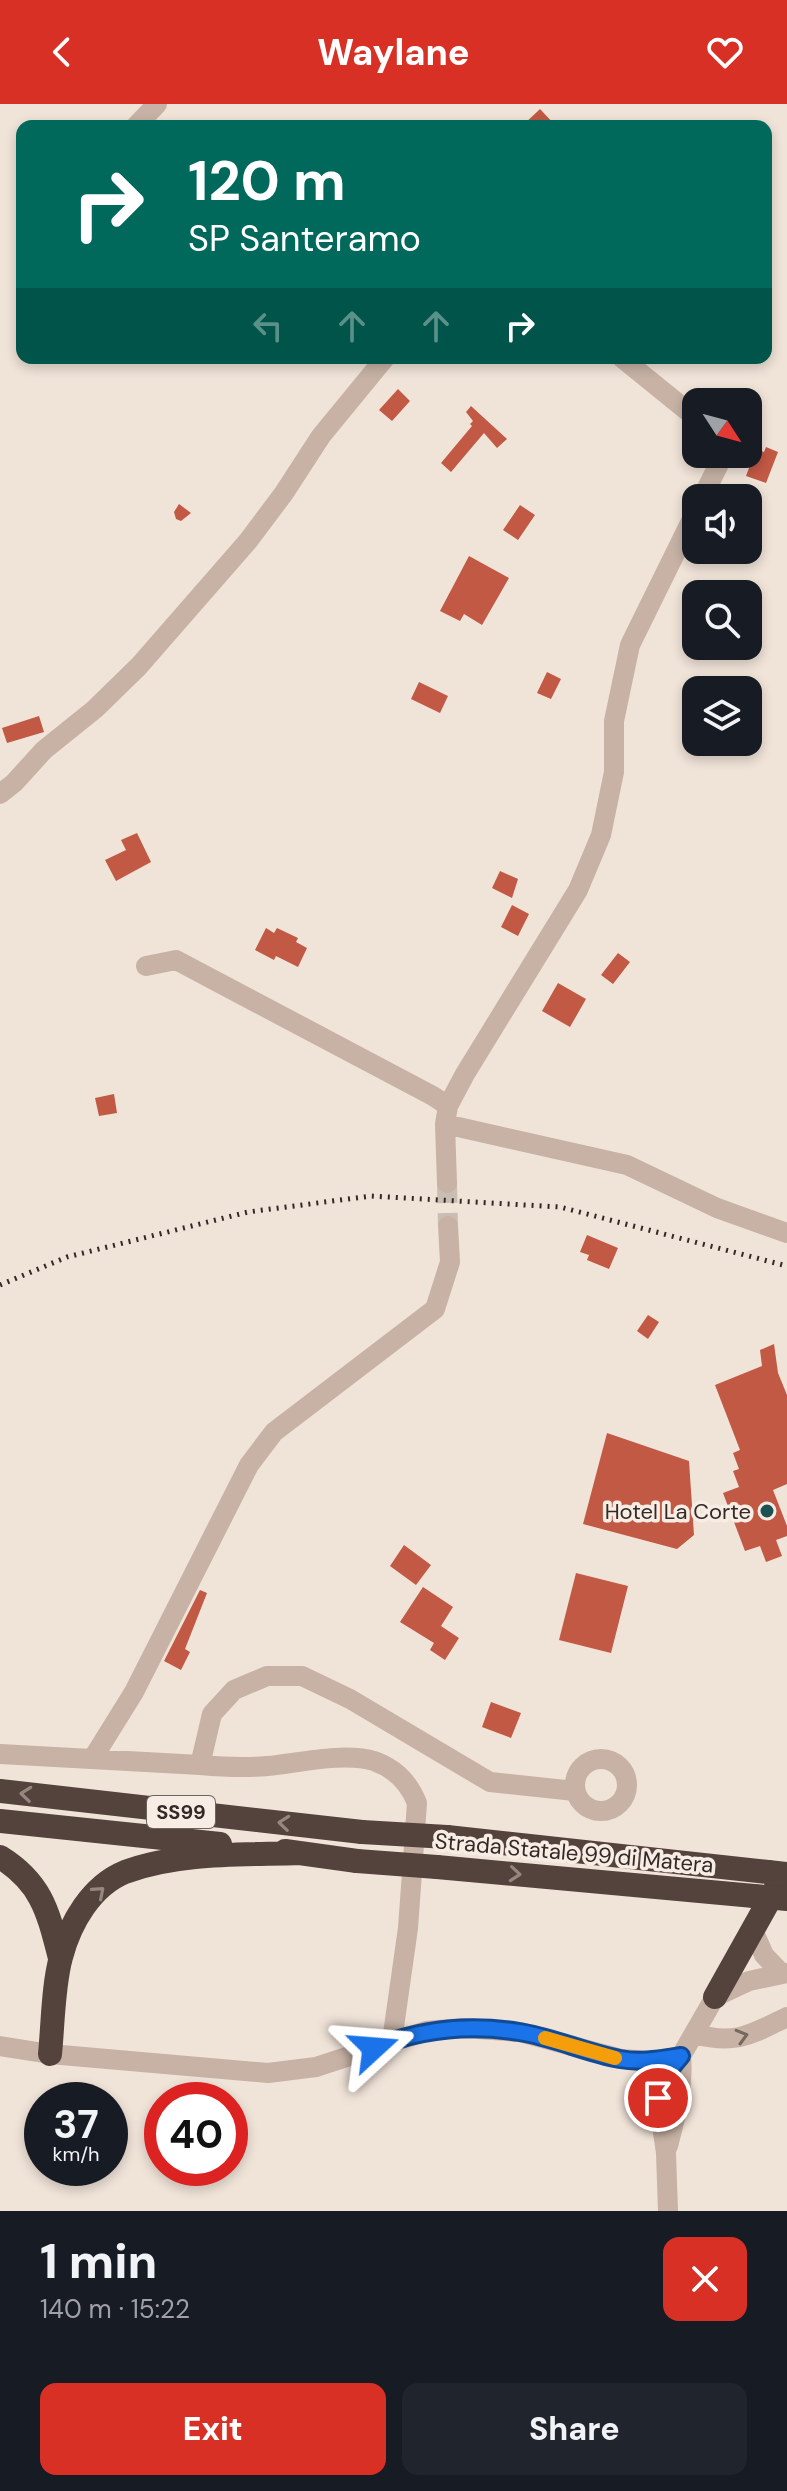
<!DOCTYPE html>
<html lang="en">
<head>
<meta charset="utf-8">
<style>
  :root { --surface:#171b24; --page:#20242c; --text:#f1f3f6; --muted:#9ea1a6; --accent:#d93025 }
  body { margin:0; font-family:"DM Sans",sans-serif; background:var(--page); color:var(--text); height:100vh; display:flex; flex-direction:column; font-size:30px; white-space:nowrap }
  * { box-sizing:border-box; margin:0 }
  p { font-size:26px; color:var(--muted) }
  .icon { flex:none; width:44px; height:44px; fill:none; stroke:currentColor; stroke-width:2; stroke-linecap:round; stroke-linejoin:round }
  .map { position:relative; height:2107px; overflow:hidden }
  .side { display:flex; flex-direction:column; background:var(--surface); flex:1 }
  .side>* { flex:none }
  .guide { position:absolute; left:16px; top:16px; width:756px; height:244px; border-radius:16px; box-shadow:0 4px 12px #0003; background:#00695c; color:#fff; overflow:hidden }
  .needle { width:52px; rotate:126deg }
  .controls { position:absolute; left:682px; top:284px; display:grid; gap:16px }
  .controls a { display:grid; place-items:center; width:80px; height:80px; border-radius:16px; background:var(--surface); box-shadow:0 4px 12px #0003; font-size:40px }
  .speed { position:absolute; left:24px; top:1978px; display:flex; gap:16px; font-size:40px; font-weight:700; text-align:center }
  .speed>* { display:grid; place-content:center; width:104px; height:104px; border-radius:50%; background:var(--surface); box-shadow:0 4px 12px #0003; line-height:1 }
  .speed small { font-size:20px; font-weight:400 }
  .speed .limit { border:12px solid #d22; background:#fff; color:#111 }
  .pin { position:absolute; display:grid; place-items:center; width:68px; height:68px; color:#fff; margin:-34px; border:4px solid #fff; border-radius:50%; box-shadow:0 2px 8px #0007 }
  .me { position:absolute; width:88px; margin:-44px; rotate:71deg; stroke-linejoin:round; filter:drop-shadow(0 0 6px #0008) }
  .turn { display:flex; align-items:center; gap:28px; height:168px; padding:0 40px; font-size:36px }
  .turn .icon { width:104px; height:104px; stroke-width:2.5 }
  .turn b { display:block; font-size:56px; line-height:68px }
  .lanes { display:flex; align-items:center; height:76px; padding:0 40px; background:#0003; justify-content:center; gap:40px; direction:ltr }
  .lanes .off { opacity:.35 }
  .round { display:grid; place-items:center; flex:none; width:84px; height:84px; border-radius:16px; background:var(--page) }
  .overview { display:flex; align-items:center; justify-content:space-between; height:136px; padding:0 40px }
  h1 { font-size:48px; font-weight:800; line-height:60px }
  .cta { display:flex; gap:16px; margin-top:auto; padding:16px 40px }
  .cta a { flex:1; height:92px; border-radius:16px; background:var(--accent); color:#fff; font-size:32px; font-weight:800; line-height:92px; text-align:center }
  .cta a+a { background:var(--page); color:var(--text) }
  header { display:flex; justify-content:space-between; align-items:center; height:104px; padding:0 40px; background:var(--accent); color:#fff; font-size:36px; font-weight:800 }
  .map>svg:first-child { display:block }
</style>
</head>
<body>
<header><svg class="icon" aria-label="back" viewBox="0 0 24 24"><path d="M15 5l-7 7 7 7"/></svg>Waylane<svg class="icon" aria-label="heart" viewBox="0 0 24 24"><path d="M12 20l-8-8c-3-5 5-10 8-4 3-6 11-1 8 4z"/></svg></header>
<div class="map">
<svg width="787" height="2107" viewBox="0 0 787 2107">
  <rect width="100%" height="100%" fill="#f0e3d8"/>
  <path fill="#c15945" d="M540 5 556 22H522Z
    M398 285 410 297 392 317 379 306Z
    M471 302 507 335 497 344 484 329 451 368 441 359 472 322 470 320 473 317 466 308Z
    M766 343 778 348 766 379 746 372 756 345 764 348Z
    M179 400 191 409 181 417 176 415 174 408Z
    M520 401 535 411 518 436 503 426Z
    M469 452 509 474 482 521 464 510 460 517 440 507Z
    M547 568 561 575 551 595 537 589Z
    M419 578 448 592 440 609 411 595Z
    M39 612 44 628 7 639 2 624Z
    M137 729 151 758 116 777 105 756 126 746 121 736Z
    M500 767 518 775 512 794 492 784Z
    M512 801 529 810 518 832 501 823Z
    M266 824 274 829 277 824 298 834 296 838 307 844 298 863 276 852 274 856 255 846Z
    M618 849 630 858 613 880 601 871Z
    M558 879 586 895 570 923 542 907Z
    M114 990 117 1009 99 1012 95 994Z
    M587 1131 618 1144 609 1165 587 1156 589 1151 580 1148Z
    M648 1211 659 1218 648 1235 637 1227Z
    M774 1240 778 1269 787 1291V1380L773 1386 787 1422V1432L776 1436 782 1452 766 1458 760 1442 745 1447 723 1389 739 1383 733 1367 739 1365 733 1349 740 1346 715 1281 762 1262 760 1246Z
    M607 1329 689 1357 694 1431 677 1445 583 1420Z
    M404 1441 431 1461 416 1481 390 1462Z
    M576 1469 628 1482 611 1549 559 1536Z
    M423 1483 453 1503 441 1522 459 1534 445 1556 430 1546 434 1539 400 1518Z
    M200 1486 207 1489 185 1545 190 1548 181 1566 164 1557Z
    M491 1598 521 1609 511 1634 482 1623Z"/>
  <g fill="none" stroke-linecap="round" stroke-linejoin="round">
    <path stroke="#cabeb4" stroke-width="20" stroke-dasharray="20 10" stroke-linecap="butt" d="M447 1079 448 1122"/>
    <path stroke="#c7b2a5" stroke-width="20" d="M136 22 157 0
      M622 254 696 314
      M702 394 721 356V350
      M0 690 14 679 44 646 95 605 139 562 248 437 284 389 321 332 385 254
      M146 862 176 856 433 992 448 1002
      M445 1020 627 1061 717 1104 787 1129
      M447 1079 445 1020 448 1002 465 970 578 786 601 731 614 668V617L630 541 696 407
      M0 1650 200 1661
      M93 1654 134 1588 249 1361 274 1328 435 1205 450 1158 448 1122
      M575 1681a26 26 0 1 1 52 0a26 26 0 1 1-52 0Z
      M753 1826 764 1851 781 1869
      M694 1930C736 1941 750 1931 787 1913
      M392 1937 408 1824 417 1699C409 1679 394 1664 374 1657 345 1648 298 1659 268 1662 245 1664 223 1663 200 1661L212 1610 234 1586 267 1572H302L350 1595 490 1678 575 1687
      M0 1942 50 1950 268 1969 316 1963 426 1927 463 1924 520 1928 621 1955 650 1957 681 1952
      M668 2042C676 2011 684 1984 681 1952
      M668 2107 666 2049 658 1994 660 1980 681 1952 715 1893 749 1877 787 1869"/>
    <path stroke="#54423d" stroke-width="24" d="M0 1687 362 1728
      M0 1717 220 1740
      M447 1733 768 1768
      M285 1747 357 1757
      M0 1753C42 1779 48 1808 60 1854
      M437 1763 754 1792
      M715 1893 780 1777
      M50 1950C53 1920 53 1882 61 1853 70 1819 91 1782 125 1768 178 1748 244 1751 300 1749"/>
    <path stroke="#332926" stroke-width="5" stroke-dasharray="2 6" stroke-linecap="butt" d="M0 1181 67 1153 248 1108 371 1092 560 1103 787 1162"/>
    <path stroke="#54423d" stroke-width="24" d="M362 1728 447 1733
      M357 1757 437 1763
      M768 1768 787 1770
      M754 1792 787 1795"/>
  </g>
  <defs><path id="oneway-chevron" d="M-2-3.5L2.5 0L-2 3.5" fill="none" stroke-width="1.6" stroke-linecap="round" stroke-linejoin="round" transform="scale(2)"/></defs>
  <g stroke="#968680">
    <use href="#oneway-chevron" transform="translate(26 1690) rotate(-174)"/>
    <use href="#oneway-chevron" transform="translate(284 1719) rotate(-174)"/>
    <use href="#oneway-chevron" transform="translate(515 1770) rotate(5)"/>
    <use href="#oneway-chevron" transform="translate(99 1788) rotate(-41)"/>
  </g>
  <use stroke="#76675f" href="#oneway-chevron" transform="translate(742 1932) rotate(-16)"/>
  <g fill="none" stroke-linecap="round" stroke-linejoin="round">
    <g stroke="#114b97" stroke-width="20">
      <path id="route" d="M374 1944C420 1925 469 1920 519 1928 553 1933 586 1949 620 1955 641 1959 661 1955 681 1952 669 1966 661 1975 658 1994"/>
    </g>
    <use href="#route" stroke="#1a73e8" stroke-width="14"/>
    <path stroke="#f59e0b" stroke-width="14" d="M545 1934 615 1954"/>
  </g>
  <circle fill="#1d5252" stroke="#f8ede4" stroke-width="3" cx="767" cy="1407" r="8"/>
  <g text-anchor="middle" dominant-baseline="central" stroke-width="7" stroke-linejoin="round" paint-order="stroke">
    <rect fill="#f8ede4" stroke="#6e645f" stroke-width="2" x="147" y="1692" width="68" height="32" rx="6"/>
    <g font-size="20" font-weight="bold" fill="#332926">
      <text x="181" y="1708">SS99</text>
    </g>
    <g font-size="22" fill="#332926" stroke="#f8ede4" text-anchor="end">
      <text x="751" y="1407">Hotel La Corte</text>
    </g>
    <g font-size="22" fill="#332926" stroke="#f8ede4">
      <text transform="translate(574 1749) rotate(5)">Strada Statale 99 di Matera</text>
    </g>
  </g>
</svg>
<div class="controls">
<a><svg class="needle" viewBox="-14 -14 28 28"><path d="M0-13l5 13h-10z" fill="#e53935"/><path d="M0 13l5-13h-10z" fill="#9ea1a6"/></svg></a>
<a><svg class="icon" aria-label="sound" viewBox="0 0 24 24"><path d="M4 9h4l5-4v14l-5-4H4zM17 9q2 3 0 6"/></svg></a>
<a><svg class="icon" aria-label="search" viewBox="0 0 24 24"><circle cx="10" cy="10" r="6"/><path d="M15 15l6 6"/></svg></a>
<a><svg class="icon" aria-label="layers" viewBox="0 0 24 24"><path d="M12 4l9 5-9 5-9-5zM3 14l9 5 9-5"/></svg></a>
</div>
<div class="speed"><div>37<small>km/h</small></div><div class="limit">40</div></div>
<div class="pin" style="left:658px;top:1994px;background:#d93025"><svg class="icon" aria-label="arrive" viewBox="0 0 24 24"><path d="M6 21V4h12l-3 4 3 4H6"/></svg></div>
<svg class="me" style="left:374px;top:1944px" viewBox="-20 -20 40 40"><path d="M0-17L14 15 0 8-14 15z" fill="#1a73e8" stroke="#fff" stroke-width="4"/></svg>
<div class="guide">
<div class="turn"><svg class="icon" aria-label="right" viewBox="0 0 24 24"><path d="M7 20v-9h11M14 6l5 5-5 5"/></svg><div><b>120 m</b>SP Santeramo</div></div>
<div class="lanes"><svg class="icon off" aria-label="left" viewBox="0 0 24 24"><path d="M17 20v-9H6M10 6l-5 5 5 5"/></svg><svg class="icon off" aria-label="ahead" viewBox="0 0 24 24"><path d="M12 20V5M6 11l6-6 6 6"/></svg><svg class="icon off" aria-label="ahead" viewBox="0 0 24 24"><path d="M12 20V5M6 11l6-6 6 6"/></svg><svg class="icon" aria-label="right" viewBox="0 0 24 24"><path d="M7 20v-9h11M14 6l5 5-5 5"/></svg></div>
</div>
</div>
<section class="side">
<div class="overview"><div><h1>1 min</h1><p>140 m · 15:22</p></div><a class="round" style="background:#d93025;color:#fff"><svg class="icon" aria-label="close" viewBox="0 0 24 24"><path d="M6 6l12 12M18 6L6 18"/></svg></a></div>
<div class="cta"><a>Exit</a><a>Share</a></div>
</section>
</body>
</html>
